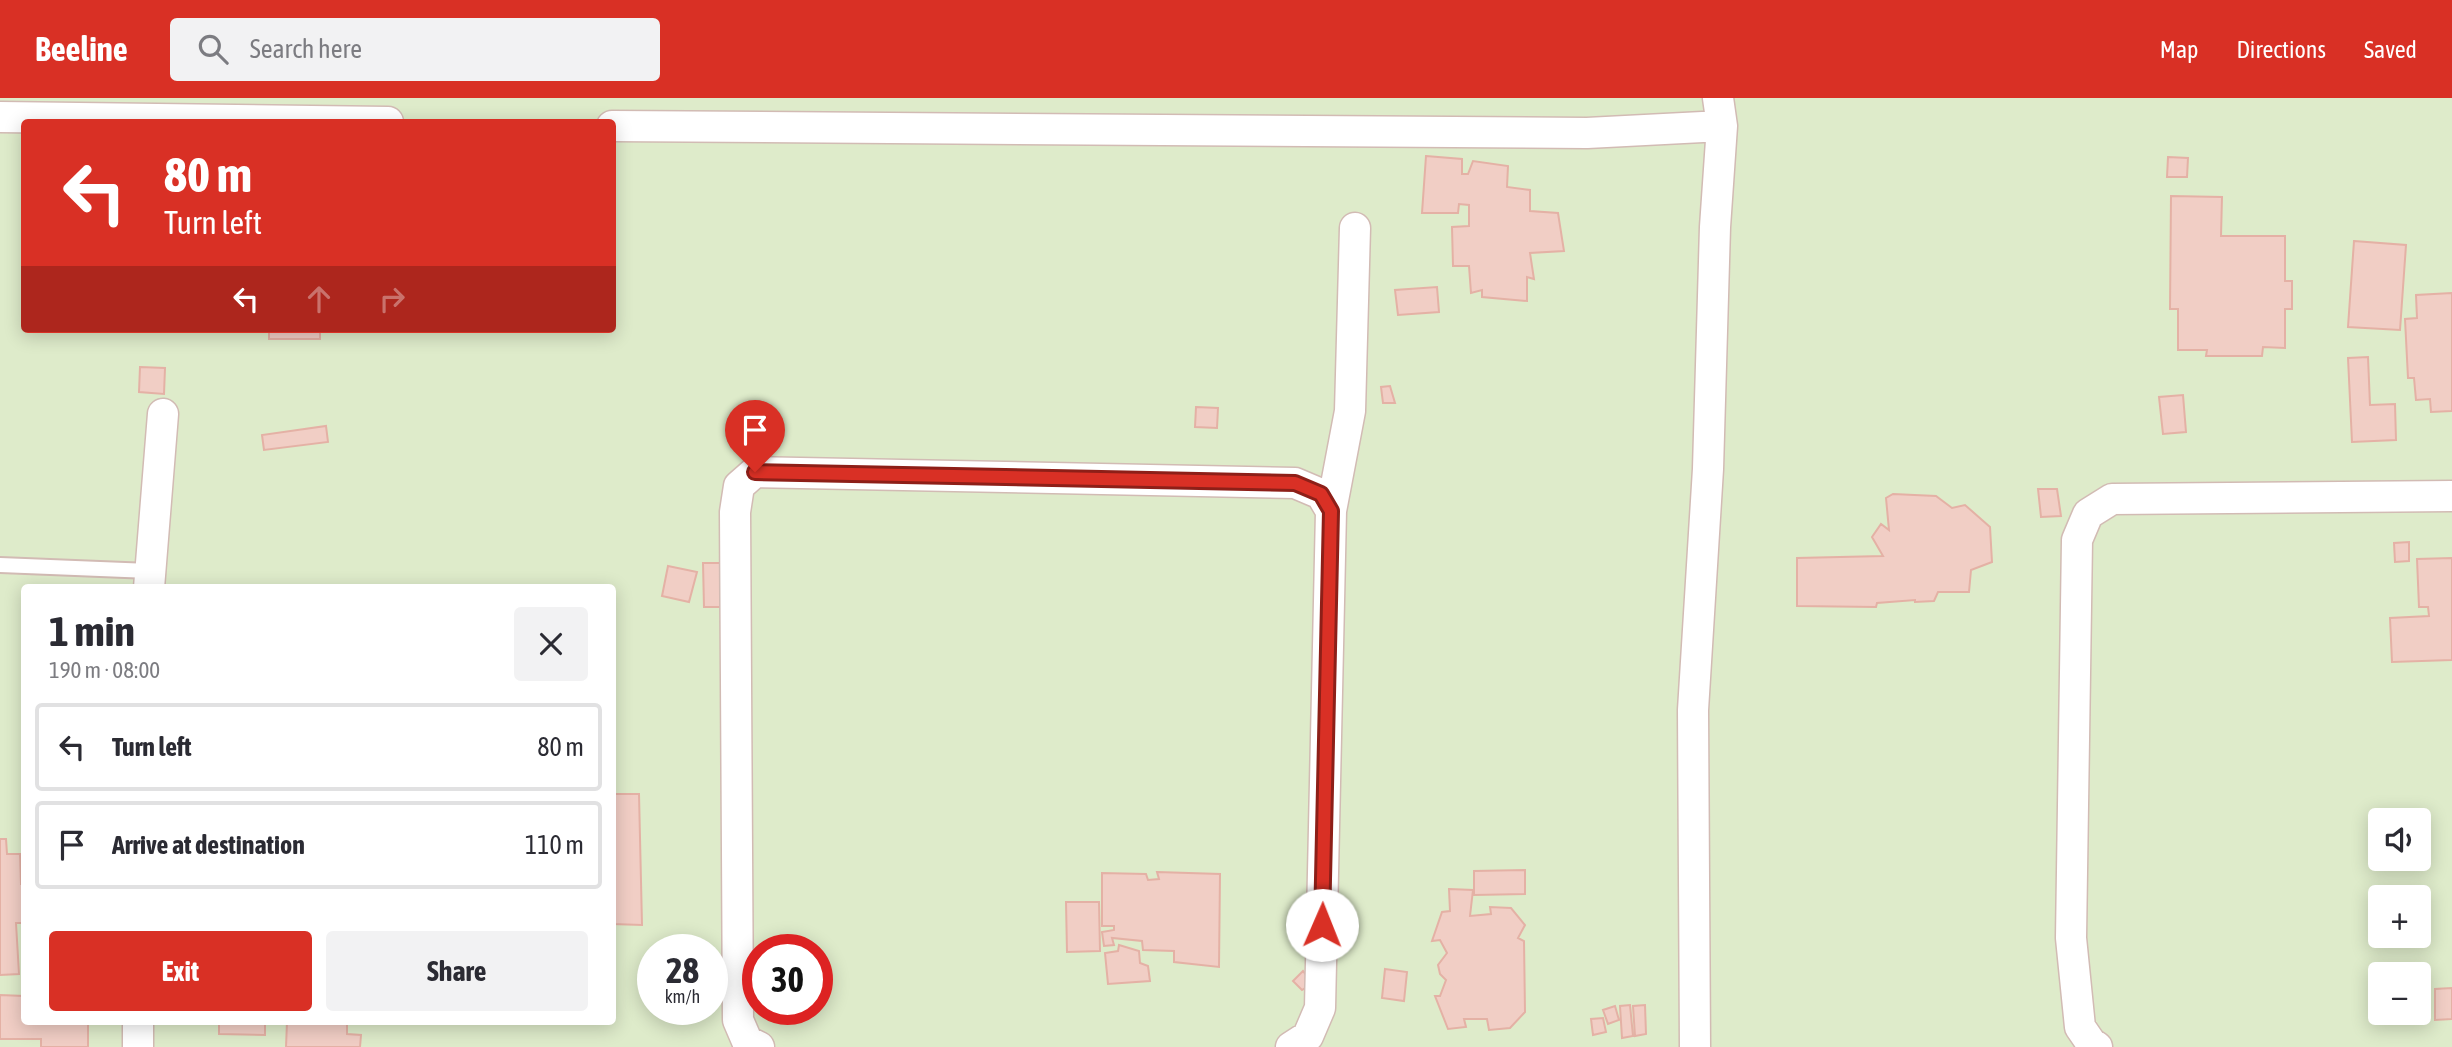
<!DOCTYPE html>
<html lang="en">
<head>
<meta charset="utf-8">
<style>
  :root { --surface:#fff; --page:#f2f2f3; --text:#2b2b33; --muted:#7c7c81; --line:#e1e1e2; --accent:#d93025 }
  body { margin:0; font-family:"Asap Condensed",sans-serif; background:var(--page); color:var(--text); height:100vh; display:flex; flex-direction:column; font-size:26px; white-space:nowrap }
  * { box-sizing:border-box; margin:0 }
  p { font-size:23px; color:var(--muted) }
  .icon { flex:none; width:38px; height:38px; fill:none; stroke:currentColor; stroke-width:2; stroke-linecap:round; stroke-linejoin:round }
  .map { position:relative; flex:1; overflow:hidden }
  .sheet { position:absolute; left:21px; top:486px; width:595px; height:441px; display:flex; flex-direction:column; background:var(--surface); border-radius:7px; box-shadow:0 4px 18px #0003 }
  .sheet>* { flex:none }
  .top-card { position:absolute; left:21px; top:21px; width:595px; height:214px; border-radius:7px; box-shadow:0 4px 18px #0003; background:#d93025; color:#fff; overflow:hidden }
  .tools { position:absolute; left:2368px; top:710px; display:grid; gap:14px }
  .tools a { display:grid; place-items:center; width:63px; height:63px; border-radius:7px; background:var(--surface); box-shadow:0 4px 18px #0003; font-size:35px }
  .speed { position:absolute; left:637px; top:836px; display:flex; gap:14px; font-size:35px; font-weight:700; text-align:center }
  .speed>* { display:grid; place-content:center; width:91px; height:91px; border-radius:50%; background:var(--surface); box-shadow:0 4px 18px #0003; line-height:1 }
  .speed small { font-size:18px; font-weight:400 }
  .speed .limit { border:10px solid #d22; background:#fff; color:#111 }
  .pin { position:absolute; display:grid; place-items:center; width:60px; height:60px; color:#fff; margin:-72px -30px; border-radius:50% 50% 50% 0; rotate:-45deg; box-shadow:0 0 7px #0007 }
  .pin .icon { rotate:45deg }
  .me { position:absolute; width:77px; margin:-38px; rotate:1deg; stroke-linejoin:round; filter:drop-shadow(0 0 5px #0008) }
  .turn { display:flex; align-items:center; gap:24px; height:147px; padding:0 28px; font-size:32px }
  .turn .icon { width:91px; height:91px; stroke-width:2.5 }
  .turn b { display:block; font-size:49px; line-height:60px }
  .lanes { display:flex; align-items:center; height:66px; padding:0 28px; background:#0003; justify-content:center; gap:35px; direction:ltr }
  .lanes .off { opacity:.35 }
  .round { display:grid; place-items:center; flex:none; width:74px; height:74px; border-radius:7px; background:var(--page) }
  .summary { display:flex; align-items:center; justify-content:space-between; height:119px; padding:0 28px }
  h1 { font-size:42px; font-weight:700; line-height:52px }
  .cta { display:flex; gap:14px; margin-top:auto; padding:14px 28px }
  .cta a { flex:1; height:80px; border-radius:7px; background:var(--accent); color:#fff; font-size:28px; font-weight:700; line-height:80px; text-align:center }
  .cta a+a { background:var(--page); color:var(--text) }
  ul { padding:0; list-style:none }
  li { display:flex; align-items:center; gap:21px; height:88px; margin:0 14px 10px; padding:0 14px; border:4px solid var(--line); border-radius:7px }
  li div { flex:1 }
  li b { display:block; font-size:26px }
  li em { font-style:normal }
  header { display:flex; align-items:center; gap:42px; box-sizing:border-box; height:98px; padding:0 35px; background:var(--accent); color:#fff }
  header strong { font-size:33px }
  nav { display:flex; gap:38px; margin-inline-start:auto; font-size:24px }
  .search { width:490px; height:63px; background:var(--page); display:flex; align-items:center; gap:18px; box-sizing:border-box; padding:0 24px; border-radius:7px; color:var(--muted); font-size:26px }
  .map>svg:first-child { display:block }
</style>
</head>
<body>
<header>
<strong>Beeline</strong>
<div class="search"><svg class="icon" aria-label="search" viewBox="0 0 24 24"><circle cx="10" cy="10" r="6"/><path d="M15 15l6 6"/></svg>Search here</div>
<nav><a>Map</a><a>Directions</a><a>Saved</a></nav>
</header>
<div class="map">
<svg width="2452" height="949" viewBox="0 0 2452 949">
  <rect width="100%" height="100%" fill="#fcf3ec"/>
  <path fill="#deebca" fill-rule="evenodd" d="M0 0H2452V949H0ZM24 24H612V231H24ZM24 490H612V924H24ZM2380 723H2418V761H2380ZM2380 800H2418V838H2380ZM653 852H712V912H653ZM758 852H817V912H758ZM2380 877H2418V915H2380Z"/>
  <path fill="#f1cec5" stroke="#e4b1a5" stroke-width="2" d="M1426 58 1462 61V76H1468L1473 63 1508 68 1507 89 1530 92V113L1558 115 1564 153 1530 155 1534 181 1527 179V203L1482 199V192L1471 195 1469 168H1453L1452 129 1469 128V107L1459 106 1458 115H1422Z
    M2168 59 2188 60 2187 79H2167Z
    M2171 98 2222 99 2221 138H2285V183H2292V211H2285V250L2263 249 2262 258H2206L2207 252H2178V211H2170Z
    M2354 143 2406 147 2400 232 2348 229Z
    M1437 189 1439 214 1398 217 1395 192Z
    M2452 195V313L2431 314 2430 301 2416 302 2414 280H2408L2405 221 2417 220 2416 197Z
    M269 231H320V241H269Z
    M2368 259 2370 307 2395 306 2396 342 2352 344 2348 260Z
    M140 269 165 270 164 296 139 294Z
    M1390 288 1395 305H1383L1381 289Z
    M2183 297 2186 334 2163 336 2159 299Z
    M1196 309 1218 310 1217 330 1195 329Z
    M326 328 328 344 264 352 262 337Z
    M2038 391H2057L2061 418 2041 419Z
    M1893 396 1936 398 1952 410 1965 407 1990 429 1992 464 1971 472 1969 494H1938L1934 503 1915 504V502L1877 505 1876 509 1797 508V460L1883 458 1872 439 1881 426 1889 432 1886 400Z
    M2409 444V463L2395 464 2394 445Z
    M2452 460V562L2392 564 2390 520 2429 518 2428 509H2419L2417 461Z
    M703 465H723L724 509H704Z
    M668 468 697 474 689 504 662 498Z
    M612 696H639L642 827 612 826Z
    M0 741H6L7 756H20L21 786H24V825H16L19 876 0 877Z
    M1525 772V796L1474 797V773Z
    M1157 774 1220 776 1219 869 1174 864V853L1143 852 1142 843 1112 840 1114 847 1104 848 1102 834 1114 832V828H1102V775L1146 776 1148 782 1159 781Z
    M1449 791 1473 792 1470 818 1491 816 1490 809 1511 810 1525 827 1518 840 1524 843 1525 914 1510 930 1489 932 1487 921H1464L1466 929 1448 931 1435 898H1440L1446 882 1440 876 1438 867 1447 855 1440 842 1432 843 1442 814 1450 813Z
    M1066 804H1099L1100 853 1067 854Z
    M1119 847 1139 853 1140 865 1148 868 1150 883 1108 886 1105 855 1118 853Z
    M1385 871 1407 874 1404 903 1382 900Z
    M1303 873 1313 885 1302 892 1293 883Z
    M2452 890V921L2435 922V891Z
    M0 897 24 898V924H88V949H41V941H0Z
    M1630 907 1633 938 1622 940 1620 908Z
    M1645 907 1646 936 1635 938 1633 908Z
    M1615 908 1619 922 1608 926 1603 912Z
    M1603 920 1606 934 1593 937 1591 921Z
    M219 924H265V937L219 936Z
    M287 924H347V936L361 937 360 949H286Z"/>
  <g fill="none" stroke-linecap="round" stroke-linejoin="round">
    <g stroke="#d2bbb4" stroke-width="18">
      <path id="service" d="M0 467 150 473"/>
    </g>
    <g stroke="#d2bbb4" stroke-width="33">
      <path id="minor" d="M0 19 388 24
        M612 28 1587 35 1722 28
        M149 490 163 316
        M138 949V924
        M759 949 747 943 738 922 735 414 739 388 755 374 1295 385 1321 396 1331 413
        M1291 949 1308 938 1320 910 1331 413 1350 313 1355 130
        M1695 949 1693 612 1708 371 1715 129 1722 28 1718 0
        M2097 949 2091 945 2080 929 2071 840 2077 442 2088 416 2112 401 2452 398"/>
    </g>
    <use href="#service" stroke="#fff" stroke-width="14"/>
    <use href="#minor" stroke="#fff" stroke-width="30"/>
  </g>
  <g fill="none" stroke-linecap="round" stroke-linejoin="round">
    <g stroke="#8d1f18" stroke-width="18">
      <path id="route" d="M755 374 1295 385 1321 396 1331 413 1322 827"/>
    </g>
    <use href="#route" stroke="#d93025" stroke-width="12"/>
  </g>
</svg>
<div class="tools">
<a><svg class="icon" aria-label="sound" viewBox="0 0 24 24"><path d="M4 9h4l5-4v14l-5-4H4zM17 9q2 3 0 6"/></svg></a>
<a>+</a>
<a>−</a>
</div>
<div class="speed"><div>28<small>km/h</small></div><div class="limit">30</div></div>
<div class="pin" style="left:755px;top:374px;background:#d93025"><svg class="icon" aria-label="arrive" viewBox="0 0 24 24"><path d="M6 21V4h12l-3 4 3 4H6"/></svg></div>
<svg class="me" style="left:1322px;top:827px" viewBox="-20 -20 40 40"><circle r="19" fill="#fff"/><path d="M0-13L10 11 0 6-10 11z" fill="#d93025"/></svg>
<div class="top-card">
<div class="turn"><svg class="icon" aria-label="left" viewBox="0 0 24 24"><path d="M17 20v-9H6M10 6l-5 5 5 5"/></svg><div><b>80 m</b>Turn left</div></div>
<div class="lanes"><svg class="icon" aria-label="left" viewBox="0 0 24 24"><path d="M17 20v-9H6M10 6l-5 5 5 5"/></svg><svg class="icon off" aria-label="ahead" viewBox="0 0 24 24"><path d="M12 20V5M6 11l6-6 6 6"/></svg><svg class="icon off" aria-label="right" viewBox="0 0 24 24"><path d="M7 20v-9h11M14 6l5 5-5 5"/></svg></div>
</div>
<section class="sheet">
<div class="summary"><div><h1>1 min</h1><p>190 m · 08:00</p></div><a class="round"><svg class="icon" aria-label="close" viewBox="0 0 24 24"><path d="M6 6l12 12M18 6L6 18"/></svg></a></div>
<ul>
<li><svg class="icon" aria-label="left" viewBox="0 0 24 24"><path d="M17 20v-9H6M10 6l-5 5 5 5"/></svg><div><b>Turn left</b></div><em>80 m</em></li>
<li><svg class="icon" aria-label="arrive" viewBox="0 0 24 24"><path d="M6 21V4h12l-3 4 3 4H6"/></svg><div><b>Arrive at destination</b></div><em>110 m</em></li>
</ul>
<div class="cta"><a>Exit</a><a>Share</a></div>
</section>
</div>
</body>
</html>
